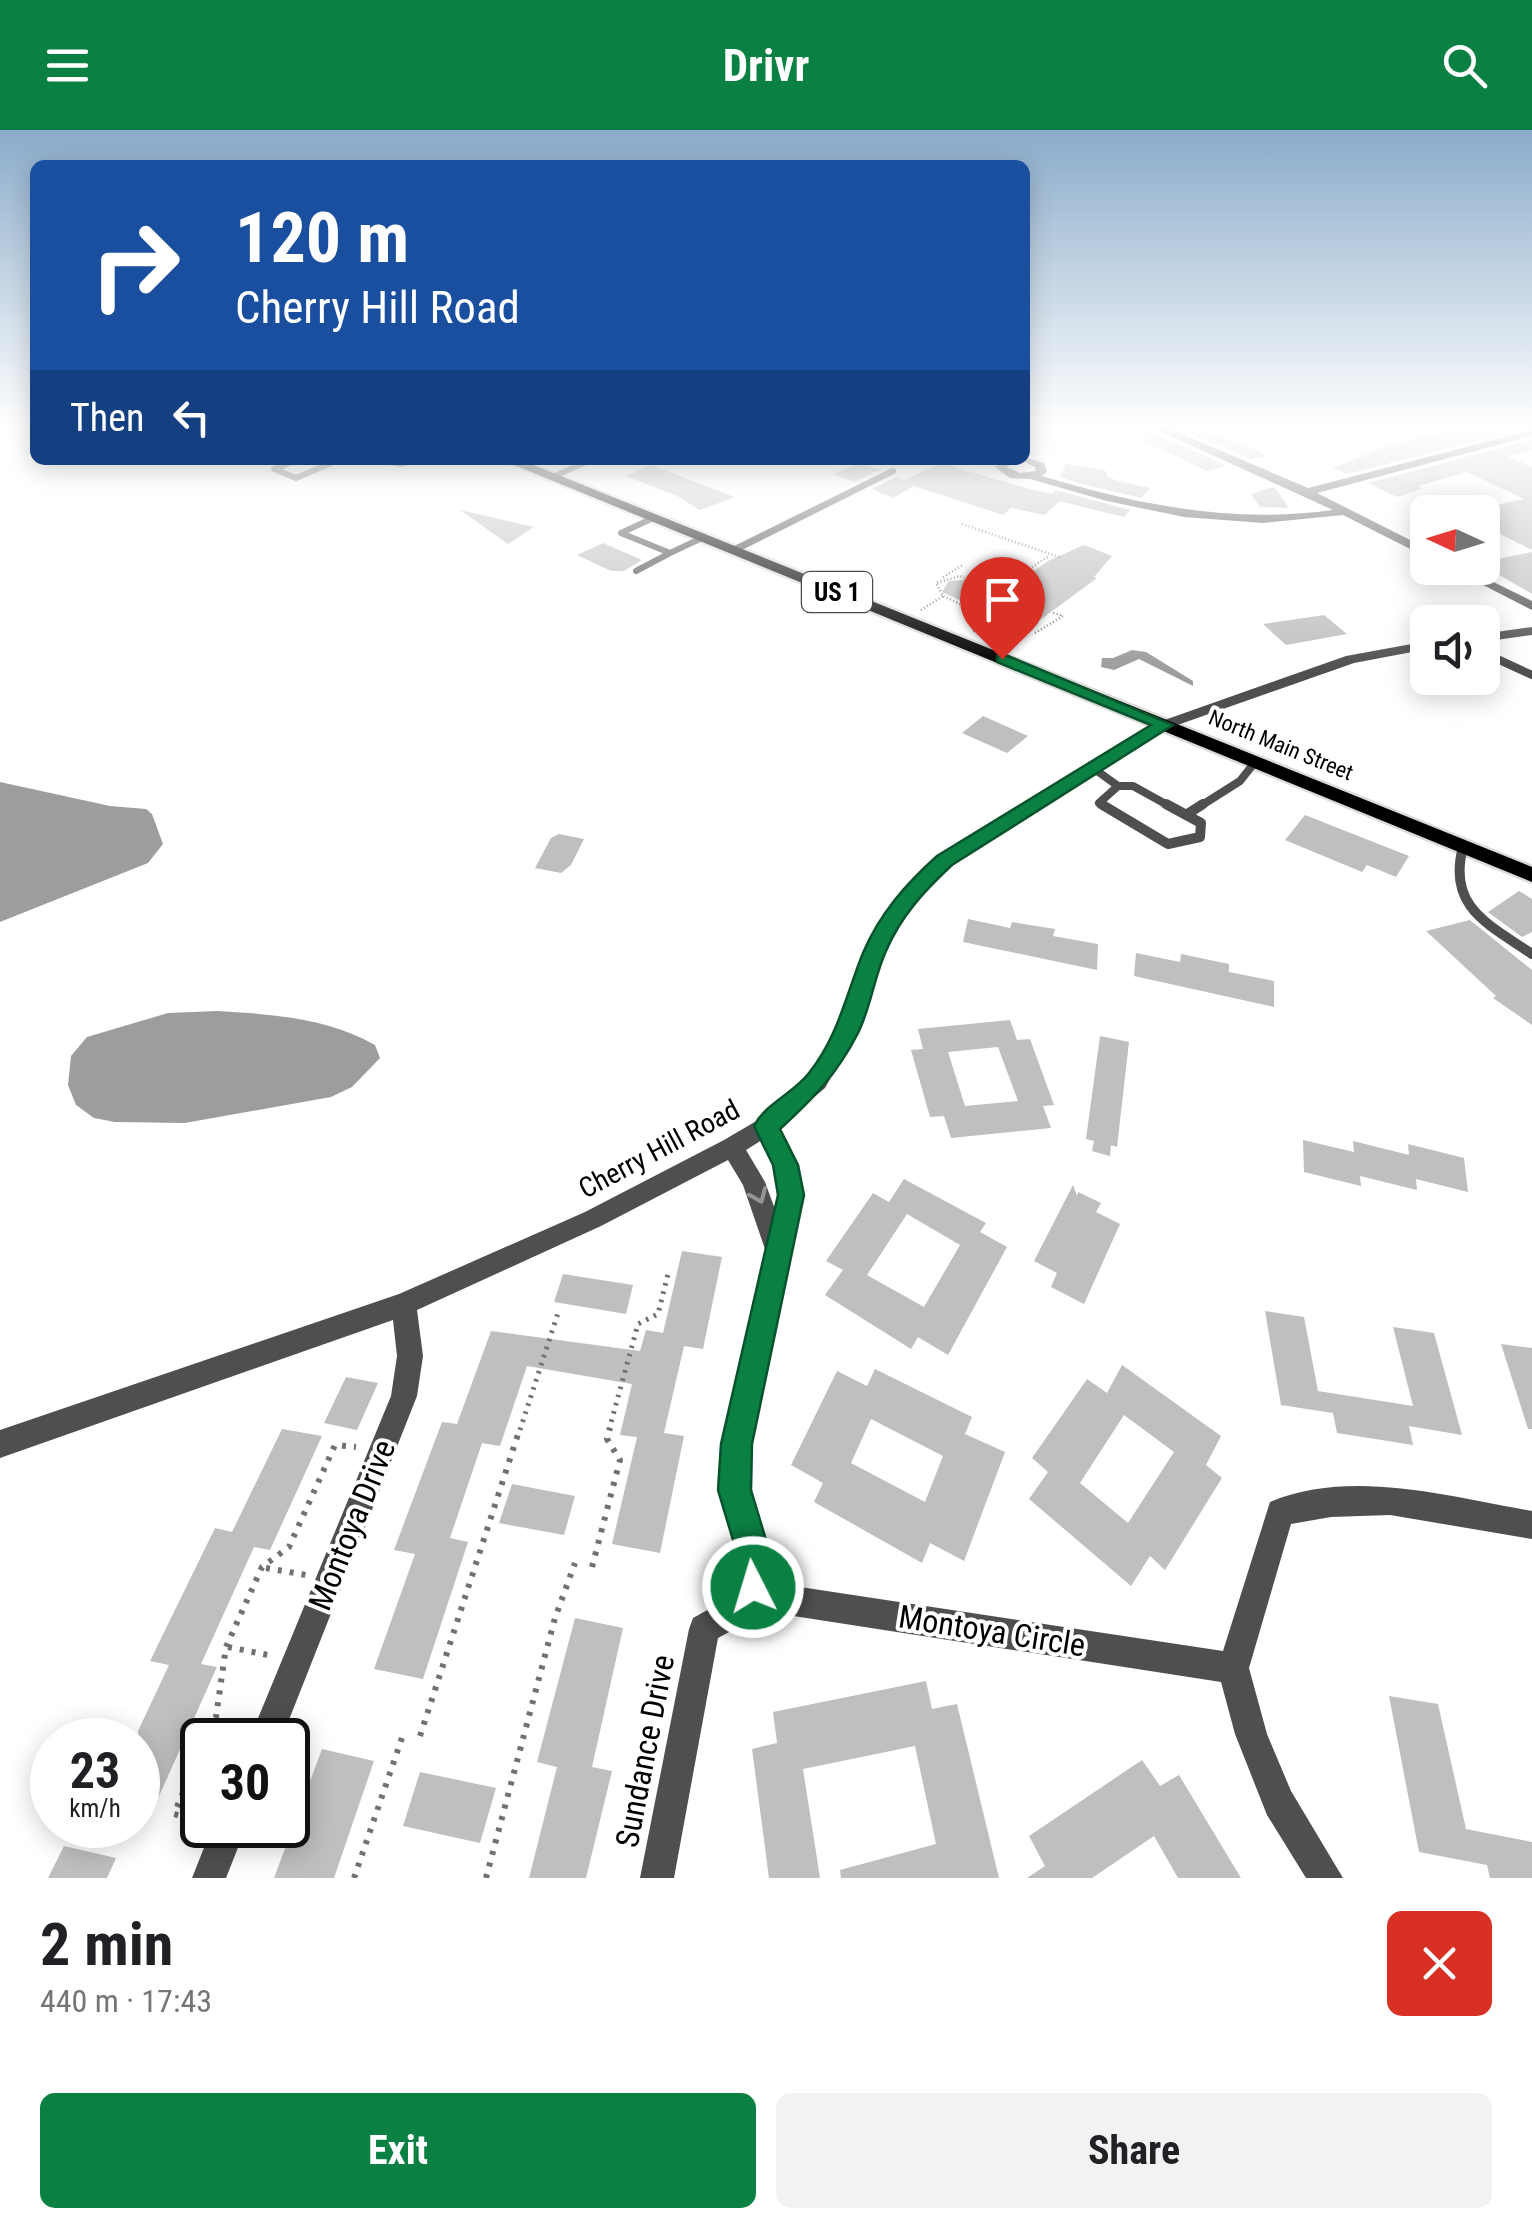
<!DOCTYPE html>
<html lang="en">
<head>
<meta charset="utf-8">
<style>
  :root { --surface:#fff; --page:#f2f2f2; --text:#202124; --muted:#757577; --accent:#0b8043 }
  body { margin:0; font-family:"Roboto Condensed",sans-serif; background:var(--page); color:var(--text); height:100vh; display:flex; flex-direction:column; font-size:38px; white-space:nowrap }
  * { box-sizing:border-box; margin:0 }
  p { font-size:32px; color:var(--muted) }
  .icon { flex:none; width:55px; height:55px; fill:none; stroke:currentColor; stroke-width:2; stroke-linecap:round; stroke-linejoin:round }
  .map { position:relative; height:1748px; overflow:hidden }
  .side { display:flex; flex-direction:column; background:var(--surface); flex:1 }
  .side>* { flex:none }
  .top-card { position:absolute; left:30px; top:30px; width:1000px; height:305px; border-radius:15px; box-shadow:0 5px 25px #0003; background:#1a4fa0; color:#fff; overflow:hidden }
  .needle { width:65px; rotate:274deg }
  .tools { position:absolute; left:1410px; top:365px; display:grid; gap:20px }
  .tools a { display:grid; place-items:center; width:90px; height:90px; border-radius:15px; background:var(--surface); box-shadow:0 5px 25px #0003; font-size:50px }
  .speed { position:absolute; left:30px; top:1588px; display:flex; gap:20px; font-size:50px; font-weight:700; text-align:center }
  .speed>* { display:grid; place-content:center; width:130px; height:130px; border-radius:50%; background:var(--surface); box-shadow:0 5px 25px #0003; line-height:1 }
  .speed small { font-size:25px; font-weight:400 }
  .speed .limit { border:5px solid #111; border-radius:15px; background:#fff; color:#111 }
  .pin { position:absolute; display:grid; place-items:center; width:85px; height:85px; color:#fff; margin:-102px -42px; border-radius:50% 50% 50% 0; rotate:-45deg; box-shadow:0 0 10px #0007 }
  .pin .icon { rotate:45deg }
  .me { position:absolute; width:110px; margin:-55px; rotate:355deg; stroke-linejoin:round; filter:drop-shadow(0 0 8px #0008) }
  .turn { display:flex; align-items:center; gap:35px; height:210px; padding:0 40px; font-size:45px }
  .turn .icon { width:130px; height:130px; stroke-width:2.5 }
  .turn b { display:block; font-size:70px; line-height:85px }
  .then { display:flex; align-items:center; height:95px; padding:0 40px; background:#0003; gap:20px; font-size:38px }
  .round { display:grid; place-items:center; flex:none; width:105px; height:105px; border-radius:15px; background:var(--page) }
  .head { display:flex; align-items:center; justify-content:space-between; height:170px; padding:0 40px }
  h1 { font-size:60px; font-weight:700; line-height:75px }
  .primary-button { display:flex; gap:20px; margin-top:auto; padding:20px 40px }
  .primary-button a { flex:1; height:115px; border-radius:15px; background:var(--accent); color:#fff; font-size:40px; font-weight:700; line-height:115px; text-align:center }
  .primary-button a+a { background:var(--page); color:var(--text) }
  header { display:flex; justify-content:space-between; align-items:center; height:130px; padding:0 40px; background:var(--accent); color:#fff; font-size:45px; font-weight:700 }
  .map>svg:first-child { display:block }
</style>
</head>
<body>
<header><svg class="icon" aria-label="menu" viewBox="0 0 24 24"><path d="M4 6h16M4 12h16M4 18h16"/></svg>Drivr<svg class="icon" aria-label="search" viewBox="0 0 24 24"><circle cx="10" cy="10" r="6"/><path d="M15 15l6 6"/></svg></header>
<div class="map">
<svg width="1532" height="1748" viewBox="0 0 1532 1748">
  <rect width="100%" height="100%" fill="#fff"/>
  <path fill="#9d9d9d" d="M1132 520 1146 522 1193 551V556L1139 529 1114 540 1101 537 1102 528H1113Z
    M0 652 110 676 146 679 152 684 163 714 148 733 0 792Z
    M217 881C272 884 327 888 375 915L380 928 352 957 331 967 185 993 115 992 94 988 76 975 68 955 71 926 87 907 168 883Z"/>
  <path fill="#bfbfbf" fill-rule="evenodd" d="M1468 295H1494L1510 302 1347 344 1333 338 1383 318Z
    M1193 296 1252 318 1266 326 1251 329 1180 299Z
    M1159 305 1227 336 1207 341 1143 310Z
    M1532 310V320L1508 327 1532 337V420L1482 395V378L1524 369 1467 342 1418 356 1422 359 1397 367 1368 353Z
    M860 333 880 340 854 352 833 344Z
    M940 333 1033 360 1054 364 1055 360 1130 380 1124 387 1059 371 1045 385 1011 378 1003 385 914 356 893 368 872 359 897 347 905 350Z
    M1066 334 1105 340 1108 347 1118 351 1150 358 1141 368 1079 353 1060 347Z
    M651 335 735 367 700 380 677 366 626 346Z
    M1273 357 1275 358 1289 378 1260 377 1251 364Z
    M460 380 534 397 508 414Z
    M603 413 642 430 624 441H611L577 425Z
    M1084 415 1112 426 1094 447 1097 448 1025 501 942 462 949 451 973 449 1000 464 1048 431Z
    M1532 422V464L1482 435V432Z
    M1324 485 1347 504 1286 515 1263 494Z
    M983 586 1028 606 1007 623 962 603Z
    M1305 685 1381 715 1409 726 1396 747 1367 735 1362 742 1285 710Z
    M559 704 584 709 571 735 561 743 535 738 551 708Z
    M1519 761 1532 769V802L1522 807 1488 782Z
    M968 789 1010 798 1012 792 1055 799 1053 806 1098 814 1097 840 963 812Z
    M1470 790 1532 840V895L1493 868 1496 866 1426 801Z
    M1136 823 1180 832 1181 824 1229 834V842L1274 851V877L1134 846Z
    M1010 890 1017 910 1030 909 1054 975 1043 976 1051 998 951 1008 944 986 930 987 911 920 923 919 918 899ZM998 917 1018 971 965 976 948 922Z
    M1100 906 1129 912 1117 1017 1111 1015 1110 1026 1092 1021 1094 1011 1086 1009Z
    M1303 1010 1354 1022 1353 1011 1409 1025 1408 1014 1464 1028 1468 1062 1416 1049 1417 1060 1360 1046 1361 1056 1304 1042Z
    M904 1049 986 1093 980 1102 1007 1117 948 1225 918 1207 911 1219 825 1165 843 1140 826 1131 873 1063 889 1072ZM907 1084 960 1115 924 1177 867 1145Z
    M1073 1055 1077 1066 1078 1062 1101 1073 1096 1082 1120 1094 1084 1174 1051 1157 1057 1143 1034 1131Z
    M682 1121 722 1127 703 1219 684 1216 664 1303 684 1306 660 1423 612 1414 637 1307 620 1305 632 1254 527 1236 500 1316 482 1313 450 1408 468 1412 423 1549 374 1539 415 1424 394 1420 442 1292 457 1294 491 1201 640 1221 646 1200 663 1203Z
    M563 1144 633 1155 626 1184 554 1172Z
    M1265 1181 1304 1187 1318 1261 1413 1276 1393 1197 1434 1203 1462 1305 1409 1296 1413 1315 1337 1303 1333 1283 1281 1275Z
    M1501 1214 1532 1218V1299H1528Z
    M1122 1235 1221 1306 1206 1335 1222 1348 1165 1440 1150 1426 1131 1456 1029 1369 1048 1342 1032 1328 1067 1278 1087 1249 1107 1263ZM1124 1285 1174 1322 1128 1393 1080 1353Z
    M875 1239 972 1287 965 1304 1005 1322 964 1431 930 1413 922 1433 814 1372 823 1353 791 1335 837 1241 867 1256ZM871 1289 943 1326 925 1372 851 1333Z
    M346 1247 378 1253 357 1300 324 1293Z
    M282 1299 322 1306 270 1420 254 1417 201 1534 217 1537 151 1684 138 1681V1601L169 1535 150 1531 215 1398 232 1402Z
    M512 1354 575 1366 564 1405 499 1393Z
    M575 1488 623 1498 592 1637 612 1641 586 1748H529L557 1637 537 1632Z
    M926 1551 932 1579 957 1574 999 1748H841L840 1740 936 1714 915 1616 803 1639 820 1748H769L752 1619 777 1613 773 1582Z
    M1389 1566 1438 1574 1466 1699 1532 1712V1748H1490L1487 1735 1419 1722Z
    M322 1619 374 1631 334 1748H274Z
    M1142 1630 1160 1656 1179 1645 1241 1748H1178L1154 1706 1092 1748H1027L1045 1736 1029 1706Z
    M420 1642 496 1658 480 1713 403 1696Z
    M64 1716 116 1728 107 1748H48Z"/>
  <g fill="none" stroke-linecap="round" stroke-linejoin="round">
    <g stroke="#dbdbdb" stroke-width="5">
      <path id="primary" d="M502 330H521L1532 737V752Z"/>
    </g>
    <path stroke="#717171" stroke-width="2.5" stroke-dasharray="1 2.5" stroke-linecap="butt" d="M962 394 1059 427
      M1032 437 1049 426
      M943 447 963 435
      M978 451H992L994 455 990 458
      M921 480 943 466
      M992 489 943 466 936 453 960 446 1001 463
      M973 501 990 496 977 492 973 495 977 499
      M1035 503 1063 486 1051 482"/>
    <path stroke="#717171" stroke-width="5" stroke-dasharray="2.5 6" stroke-linecap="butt" d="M520 1300 558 1183
      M609 1300 638 1194 658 1184 668 1144"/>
    <path stroke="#717171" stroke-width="6" stroke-dasharray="4 8" stroke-linecap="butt" d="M592 1437 620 1330 607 1309 610 1298
      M266 1438 306 1445
      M228 1517 273 1526
      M420 1606 520 1298
      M206 1610 216 1587 226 1517 262 1437 289 1417 335 1315 356 1317
      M202 1618 174 1684 202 1691
      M354 1748 404 1602
      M486 1748 555 1488 575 1433"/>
    <path stroke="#4f4f4f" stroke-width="6" d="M297 330 274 339 296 348 338 330
      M375 330 401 334 413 330
      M653 388 621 403 670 423 702 408
      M636 441 670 423"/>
    <path stroke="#4f4f4f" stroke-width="8" d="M1482 522 1532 545
      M1093 638 1118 656
      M1118 656H1133L1171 677
      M1105 677 1099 673 1118 656
      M1199 677 1240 651 1255 632"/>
    <path stroke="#4f4f4f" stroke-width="10" d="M1101 674 1168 714 1200 707 1201 693 1166 674
      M1186 685 1203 674
      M1463 717C1447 777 1488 794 1532 824"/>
    <path fill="#4f4f4f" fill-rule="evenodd" d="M0 295H11L0 300Z
      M1146 295H1161L1308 358 1532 300V306L1317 363 1428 419V428L1343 385 1263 393 1184 387 1107 371 1030 349 1010 348 995 337 1003 330H1015L1007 337 1020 343 1036 341 1035 337 1020 330H1025V327L1044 333 1047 342 1042 346C1138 375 1233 394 1333 380Z
      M584 330H598L555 349 545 347Z
      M892 338 896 339V343L736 423 726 420Z
      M1450 438H1465L1532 471V480Z
      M1532 497V505L1482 512V504Z
      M1428 511V519L1354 533 1169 598 951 734 901 787 884 823 859 898 825 958 778 998 797 1035 803 1065 751 1314 748 1360 768 1420V1448L787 1455 1223 1521 1270 1372C1352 1338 1449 1367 1532 1381V1409L1390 1385 1331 1387 1291 1394 1249 1538 1267 1604 1291 1661 1343 1748H1306L1267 1685 1235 1604 1221 1552 787 1485 759 1474 744 1494 718 1508 674 1748H640L689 1499 693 1488 722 1472 738 1452V1420L720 1360 723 1314 766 1122 743 1055 728 1030 601 1096 417 1180 423 1226 417 1266 281 1610H249L391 1266 397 1226 393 1190 0 1328V1300L399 1164 585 1082 724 1010 758 990 809 946 839 897 864 823 885 784 939 726 1159 592 1346 526ZM762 1010C774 1034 782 1055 776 1082L765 1052 746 1020Z
      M213 1695H247L226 1748H192Z"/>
    <use href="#primary" fill="#000" fill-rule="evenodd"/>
  </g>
  <defs><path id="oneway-chevron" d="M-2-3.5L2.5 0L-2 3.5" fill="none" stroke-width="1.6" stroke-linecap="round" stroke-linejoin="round" transform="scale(2.5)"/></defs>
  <use stroke="#959595" href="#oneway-chevron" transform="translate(759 1066) rotate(67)"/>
  <linearGradient id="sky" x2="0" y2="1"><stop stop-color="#8aabca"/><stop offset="0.55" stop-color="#fff"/><stop offset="1" stop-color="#fff" stop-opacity="0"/></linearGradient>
  <rect width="1532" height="540" fill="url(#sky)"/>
  <path fill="#0b8043" stroke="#07532c" stroke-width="2.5" d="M997 526H1008L1173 595 952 735C924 761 901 786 886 821 874 847 871 877 858 903 837 944 814 968 780 999L798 1035 804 1065 752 1314 751 1360 769 1420 770 1457 765 1469 753 1474 741 1469 736 1457V1420L718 1360 721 1314 778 1065 773 1035 754 996C765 974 794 963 809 943 838 907 846 865 863 823 880 783 906 754 937 726L1151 595 997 532Z"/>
  <g text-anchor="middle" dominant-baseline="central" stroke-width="8" stroke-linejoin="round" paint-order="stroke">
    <g font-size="22" fill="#000" stroke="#fff">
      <text transform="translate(1281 615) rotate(22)">North Main Street</text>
    </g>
    <rect fill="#fff" stroke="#4c4c4c" stroke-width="2.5" x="802" y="442" width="70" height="40" rx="8"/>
    <g font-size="25" font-weight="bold" fill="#000">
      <text x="837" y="462">US 1</text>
    </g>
    <g font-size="28" fill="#000" stroke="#fff">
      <text transform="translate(659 1019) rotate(-28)">Cherry Hill Road</text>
    </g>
    <g font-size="32" fill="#000" stroke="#fff">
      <text transform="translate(352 1395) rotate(-68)">Montoya Drive</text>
      <text transform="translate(992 1501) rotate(9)">Montoya Circle</text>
      <text transform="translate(645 1621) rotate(-79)">Sundance Drive</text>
    </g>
  </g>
</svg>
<div class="tools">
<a><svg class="needle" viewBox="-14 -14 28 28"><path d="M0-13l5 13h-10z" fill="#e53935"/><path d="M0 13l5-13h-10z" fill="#757577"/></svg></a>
<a><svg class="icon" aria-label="sound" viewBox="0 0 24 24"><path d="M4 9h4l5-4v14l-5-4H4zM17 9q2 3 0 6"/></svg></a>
</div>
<div class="speed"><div>23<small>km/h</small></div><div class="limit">30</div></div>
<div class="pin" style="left:1002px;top:529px;background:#d93025"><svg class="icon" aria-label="arrive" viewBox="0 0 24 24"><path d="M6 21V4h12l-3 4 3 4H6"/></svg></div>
<svg class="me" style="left:753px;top:1457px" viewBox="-20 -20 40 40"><circle r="17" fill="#0b8043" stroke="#fff" stroke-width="3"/><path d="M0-11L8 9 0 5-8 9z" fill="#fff"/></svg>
<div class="top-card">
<div class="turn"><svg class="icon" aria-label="right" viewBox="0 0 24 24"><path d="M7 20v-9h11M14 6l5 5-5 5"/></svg><div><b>120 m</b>Cherry Hill Road</div></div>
<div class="then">Then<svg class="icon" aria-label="left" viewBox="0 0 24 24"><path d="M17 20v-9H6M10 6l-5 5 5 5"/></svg></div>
</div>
</div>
<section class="side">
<div class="head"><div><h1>2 min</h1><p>440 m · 17:43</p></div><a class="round" style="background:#d93025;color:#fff"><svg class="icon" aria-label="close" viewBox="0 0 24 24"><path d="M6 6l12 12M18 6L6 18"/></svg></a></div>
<div class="primary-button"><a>Exit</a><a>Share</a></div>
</section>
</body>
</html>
